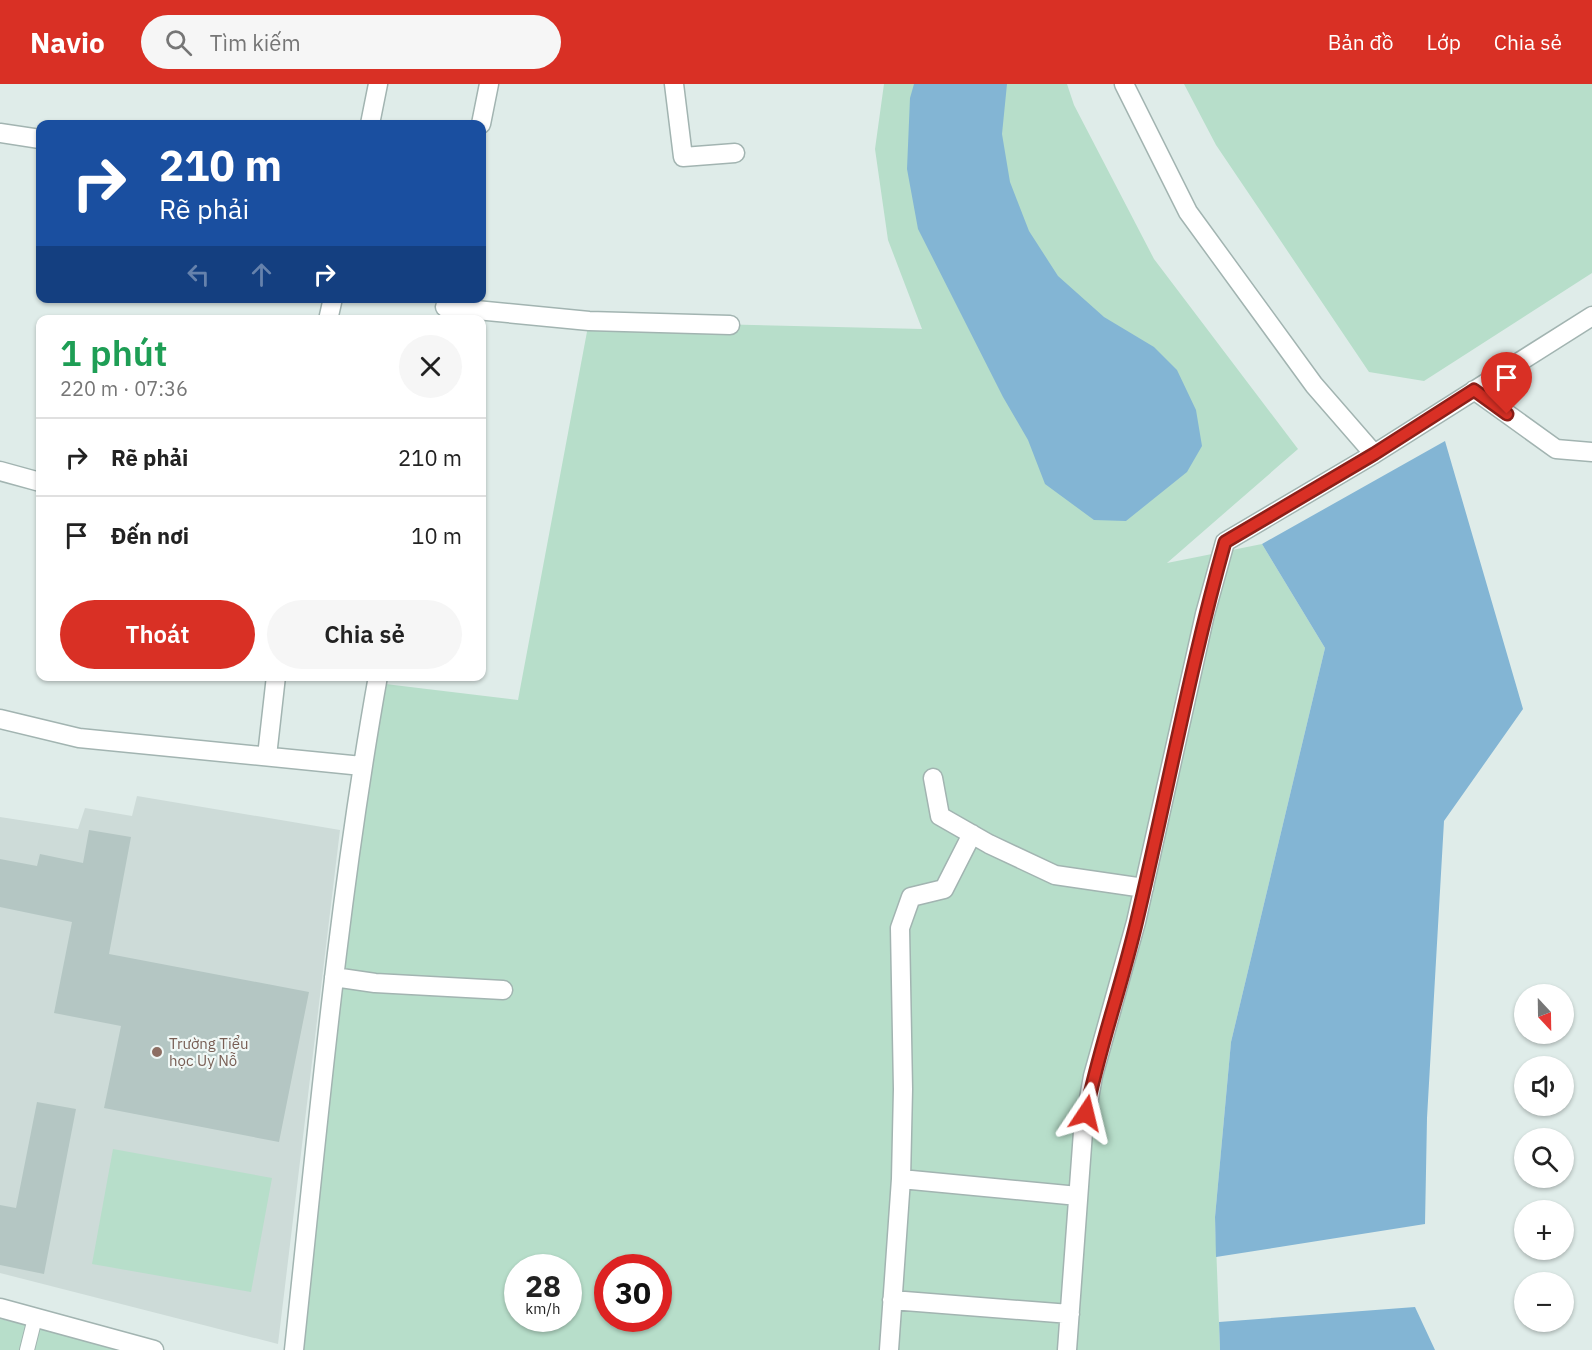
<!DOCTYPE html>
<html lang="vi">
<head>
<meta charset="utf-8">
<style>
  :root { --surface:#fff; --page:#f6f6f6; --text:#222; --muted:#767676; --line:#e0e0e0; --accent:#d93025 }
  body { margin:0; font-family:"IBM Plex Sans",sans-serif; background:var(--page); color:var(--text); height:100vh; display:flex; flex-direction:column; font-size:22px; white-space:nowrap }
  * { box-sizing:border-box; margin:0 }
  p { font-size:20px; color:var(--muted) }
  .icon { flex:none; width:33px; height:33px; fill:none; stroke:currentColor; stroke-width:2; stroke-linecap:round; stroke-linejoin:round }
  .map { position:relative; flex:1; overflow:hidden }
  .side { position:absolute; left:36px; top:231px; width:450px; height:366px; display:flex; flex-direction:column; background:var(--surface); border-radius:12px; box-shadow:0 2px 4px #0004 }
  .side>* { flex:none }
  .top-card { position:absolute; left:36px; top:36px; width:450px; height:183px; border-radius:12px; box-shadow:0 2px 4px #0004; background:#1a4fa0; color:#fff; overflow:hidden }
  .needle { width:39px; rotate:158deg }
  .fabs { position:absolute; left:1514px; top:900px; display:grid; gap:12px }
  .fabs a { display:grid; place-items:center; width:60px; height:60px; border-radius:50%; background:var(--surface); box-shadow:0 2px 4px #0004; font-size:30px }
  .speed { position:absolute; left:504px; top:1170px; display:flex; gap:12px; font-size:30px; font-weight:700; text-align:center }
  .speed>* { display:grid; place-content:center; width:78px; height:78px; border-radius:50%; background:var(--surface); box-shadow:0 2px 4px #0004; line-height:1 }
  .speed small { font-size:15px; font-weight:400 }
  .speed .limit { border:9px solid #d22; background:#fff; color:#111 }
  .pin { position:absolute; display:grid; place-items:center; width:51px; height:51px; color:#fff; margin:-62px -26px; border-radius:50% 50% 50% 0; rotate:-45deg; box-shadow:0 0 6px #0007 }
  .pin .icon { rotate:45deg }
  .me { position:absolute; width:66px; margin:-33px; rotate:10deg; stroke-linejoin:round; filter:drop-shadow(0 0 4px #0008) }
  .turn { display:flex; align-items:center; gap:21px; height:126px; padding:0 24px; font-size:27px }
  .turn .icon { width:78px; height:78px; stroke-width:2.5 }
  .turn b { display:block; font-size:42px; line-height:51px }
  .lanes { display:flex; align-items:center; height:57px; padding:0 24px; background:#0003; justify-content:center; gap:30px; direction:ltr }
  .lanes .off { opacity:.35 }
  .round { display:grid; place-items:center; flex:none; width:63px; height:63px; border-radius:32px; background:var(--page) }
  .headline { display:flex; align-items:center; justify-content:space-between; height:102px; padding:0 24px }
  h1 { font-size:36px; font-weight:600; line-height:45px; color:#1e9e55 }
  .primary-button { display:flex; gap:12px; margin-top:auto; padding:12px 24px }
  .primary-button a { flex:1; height:69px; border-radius:36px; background:var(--accent); color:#fff; font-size:24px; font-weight:600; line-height:69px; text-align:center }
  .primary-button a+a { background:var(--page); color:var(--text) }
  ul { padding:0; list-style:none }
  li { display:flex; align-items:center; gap:18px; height:78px; padding:0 24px; border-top:2px solid var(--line) }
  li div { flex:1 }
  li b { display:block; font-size:22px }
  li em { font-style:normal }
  header { display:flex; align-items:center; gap:36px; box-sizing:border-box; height:84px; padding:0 30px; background:var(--accent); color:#fff }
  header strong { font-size:28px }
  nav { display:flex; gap:33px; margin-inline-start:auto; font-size:21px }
  .search { width:420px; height:54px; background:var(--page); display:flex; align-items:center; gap:15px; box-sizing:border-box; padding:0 21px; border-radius:33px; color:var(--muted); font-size:22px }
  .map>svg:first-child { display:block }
</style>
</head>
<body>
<header>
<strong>Navio</strong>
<div class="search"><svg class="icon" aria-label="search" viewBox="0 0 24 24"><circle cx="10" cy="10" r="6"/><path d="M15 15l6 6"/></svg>Tìm kiếm</div>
<nav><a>Bản đồ</a><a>Lớp</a><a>Chia sẻ</a></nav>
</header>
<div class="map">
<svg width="1592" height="1266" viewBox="0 0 1592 1266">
  <rect width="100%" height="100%" fill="#dfece9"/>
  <path fill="#cddbd8" d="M137 712 340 746 278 1260 0 1189V733L78 745 85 724 132 732Z"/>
  <path fill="#b7deca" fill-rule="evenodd" d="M884 0H1067L1074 21 1154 175 1298 365 1167 479 1262 460 1325 564 1231 958 1215 1133 1220 1266H294L377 599 518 616 589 237 922 245 888 156 875 65ZM518 1184H568V1234H518ZM608 1184H658V1234H608Z
    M1184 0H1592V189L1424 297 1369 288 1216 61Z
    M113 1065 272 1094 251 1208 92 1180Z
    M0 1235 133 1266H0Z"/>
  <path fill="#83b5d4" d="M914 0H1007L1002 50 1010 98 1029 147 1058 192 1104 233 1154 263 1177 286 1196 326 1202 362 1187 388 1126 437 1094 436 1045 400 1028 356 1003 313 918 145 907 85 910 14Z
    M1445 357 1523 625 1444 737 1427 1034 1425 1140 1216 1173 1215 1133 1231 958 1325 564 1262 460Z
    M1415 1223 1435 1266H1220L1219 1238Z"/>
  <path fill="#b4c6c3" d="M89 746 131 753 109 870 309 908 279 1058 104 1024 121 942 54 929 72 838 0 823V775L37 782 40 770 83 779Z
    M37 1018 76 1025 44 1190 0 1181V1121L16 1124Z"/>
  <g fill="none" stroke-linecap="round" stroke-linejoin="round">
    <g stroke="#a2b4b1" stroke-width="16">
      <path id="lane" d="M27 1266 35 1234"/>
    </g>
    <g stroke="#a2b4b1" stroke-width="21">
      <path id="street" d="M674 0 683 73 735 69
        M1124 0 1188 128 1314 301 1374 370
        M370 40 378 0
        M481 40 489 0
        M0 49 40 55
        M445 223 589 237 730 241
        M328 236 333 214
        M1474 306 1556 365 1592 368
        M0 387 40 398
        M0 635 79 654 362 682
        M267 672 276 592
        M933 694 940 732 989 760 1055 791 1144 804
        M334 893 375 899 503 906
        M901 1095 1078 1112
        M892 1216 1070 1230
        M0 1224 154 1266
        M294 1266C318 1041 338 815 378 592
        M889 1266 901 1095 903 1005 900 844 911 813 944 805 972 750
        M1067 1266 1083 1048 1093 992 1136 838 1205 530 1225 458 1374 370 1592 232"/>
    </g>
    <use href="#lane" stroke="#fff" stroke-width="14"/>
    <use href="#street" stroke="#fff" stroke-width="18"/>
  </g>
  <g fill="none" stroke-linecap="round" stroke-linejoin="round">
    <g stroke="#8d1f18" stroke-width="15">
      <path id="route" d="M1086 1029C1099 964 1122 901 1137 836 1167 710 1190 583 1225 458L1374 370 1474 306 1507 330"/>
    </g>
    <use href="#route" stroke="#d93025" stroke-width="10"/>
  </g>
  <circle fill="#8d6e63" stroke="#f0f8f6" stroke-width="2" cx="157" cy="968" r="6"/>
  <g text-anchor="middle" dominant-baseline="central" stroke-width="4.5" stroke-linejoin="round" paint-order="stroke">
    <g font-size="15" fill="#785e54" stroke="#f0f8f6" text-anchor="start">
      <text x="169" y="959">Trường Tiểu<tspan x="169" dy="17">học Uy Nỗ</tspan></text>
    </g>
  </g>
</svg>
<div class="fabs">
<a><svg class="needle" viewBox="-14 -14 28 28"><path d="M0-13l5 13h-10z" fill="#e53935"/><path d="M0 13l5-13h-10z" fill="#767676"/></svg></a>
<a><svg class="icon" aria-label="sound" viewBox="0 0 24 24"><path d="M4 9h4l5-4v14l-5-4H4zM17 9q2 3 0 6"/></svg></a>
<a><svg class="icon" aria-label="search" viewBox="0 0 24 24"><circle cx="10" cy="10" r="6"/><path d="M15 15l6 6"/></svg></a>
<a>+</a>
<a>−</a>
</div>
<div class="speed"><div>28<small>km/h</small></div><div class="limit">30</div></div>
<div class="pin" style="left:1507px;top:330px;background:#d93025"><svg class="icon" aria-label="arrive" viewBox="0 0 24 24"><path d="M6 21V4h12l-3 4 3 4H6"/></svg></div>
<svg class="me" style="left:1086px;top:1029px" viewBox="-20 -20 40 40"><path d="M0-17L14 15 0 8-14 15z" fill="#d93025" stroke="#fff" stroke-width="4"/></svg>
<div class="top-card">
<div class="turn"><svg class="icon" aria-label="right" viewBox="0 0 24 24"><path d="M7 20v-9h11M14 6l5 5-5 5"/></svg><div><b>210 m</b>Rẽ phải</div></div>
<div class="lanes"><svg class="icon off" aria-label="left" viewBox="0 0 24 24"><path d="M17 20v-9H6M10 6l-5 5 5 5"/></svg><svg class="icon off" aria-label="ahead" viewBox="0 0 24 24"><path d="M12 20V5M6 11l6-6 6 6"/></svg><svg class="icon" aria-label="right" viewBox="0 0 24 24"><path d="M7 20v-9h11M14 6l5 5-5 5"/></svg></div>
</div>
<section class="side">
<div class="headline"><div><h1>1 phút</h1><p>220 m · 07:36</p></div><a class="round"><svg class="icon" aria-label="close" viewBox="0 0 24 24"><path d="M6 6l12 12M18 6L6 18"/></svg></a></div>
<ul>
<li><svg class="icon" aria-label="right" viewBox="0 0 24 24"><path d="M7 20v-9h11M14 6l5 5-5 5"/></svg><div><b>Rẽ phải</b></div><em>210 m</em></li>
<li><svg class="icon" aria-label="arrive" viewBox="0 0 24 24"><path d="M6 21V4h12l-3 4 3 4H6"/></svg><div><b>Đến nơi</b></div><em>10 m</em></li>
</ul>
<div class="primary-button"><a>Thoát</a><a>Chia sẻ</a></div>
</section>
</div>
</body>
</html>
